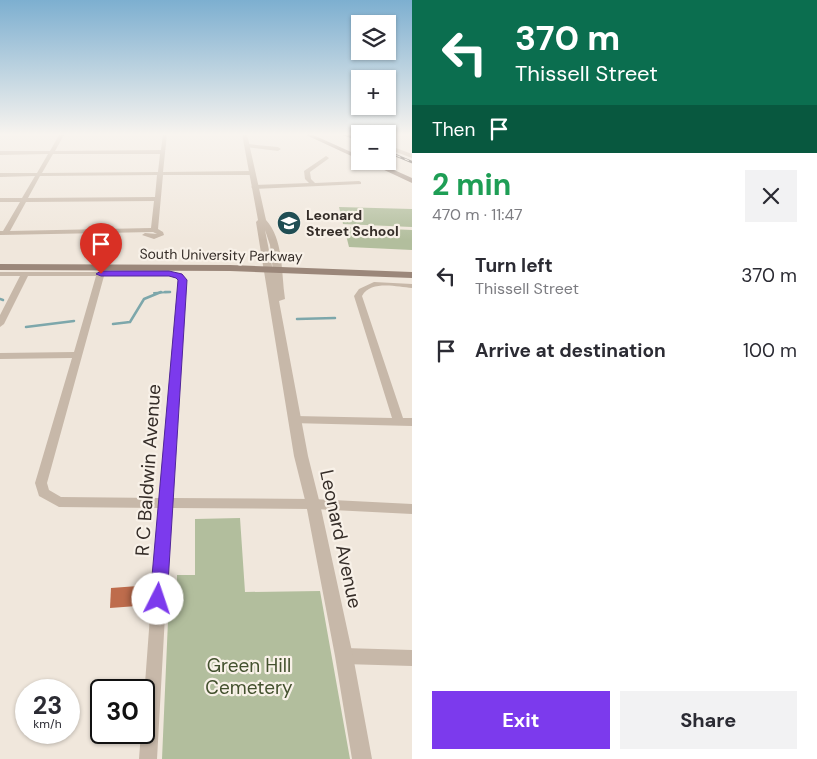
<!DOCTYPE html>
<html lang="en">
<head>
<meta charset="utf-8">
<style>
  :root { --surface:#fff; --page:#f2f2f3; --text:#2b2b33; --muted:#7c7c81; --accent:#7c3aed }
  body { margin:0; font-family:"DM Sans",sans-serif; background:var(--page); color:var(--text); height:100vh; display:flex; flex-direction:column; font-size:19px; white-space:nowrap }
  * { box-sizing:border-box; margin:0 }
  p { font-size:16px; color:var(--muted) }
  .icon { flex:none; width:28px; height:28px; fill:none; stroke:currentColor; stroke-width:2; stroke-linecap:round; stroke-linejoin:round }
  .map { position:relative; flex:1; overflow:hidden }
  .details { display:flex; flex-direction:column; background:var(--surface); width:405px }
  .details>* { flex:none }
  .hud { background:#0b6e4f; color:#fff; overflow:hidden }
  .controls { position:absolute; left:351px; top:15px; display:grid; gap:10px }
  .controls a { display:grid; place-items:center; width:45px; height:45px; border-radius:0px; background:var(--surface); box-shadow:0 1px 4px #0004; font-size:25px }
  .speed { position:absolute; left:15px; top:679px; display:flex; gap:10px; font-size:25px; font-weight:700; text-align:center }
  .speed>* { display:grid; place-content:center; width:65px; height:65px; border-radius:50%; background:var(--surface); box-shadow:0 1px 4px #0004; line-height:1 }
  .speed small { font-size:12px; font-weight:400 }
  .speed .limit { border:2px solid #111; border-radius:8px; background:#fff; color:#111 }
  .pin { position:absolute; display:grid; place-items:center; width:42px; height:42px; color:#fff; margin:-51px -21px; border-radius:50% 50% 50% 0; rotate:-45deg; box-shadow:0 0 5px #0007 }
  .pin .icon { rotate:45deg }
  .me { position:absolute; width:55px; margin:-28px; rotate:4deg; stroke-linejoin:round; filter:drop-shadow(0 0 4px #0008) }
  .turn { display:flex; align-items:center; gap:18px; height:105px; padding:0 20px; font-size:22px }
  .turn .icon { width:65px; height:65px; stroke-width:2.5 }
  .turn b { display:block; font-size:35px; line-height:42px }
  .then { display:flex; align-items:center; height:48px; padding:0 20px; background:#0003; gap:10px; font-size:19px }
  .round { display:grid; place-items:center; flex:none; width:52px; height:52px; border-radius:0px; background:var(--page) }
  .summary { display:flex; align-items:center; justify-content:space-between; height:85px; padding:0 20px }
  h1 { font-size:30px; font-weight:700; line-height:38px; color:#1e9e55 }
  .action { display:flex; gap:10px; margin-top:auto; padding:10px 20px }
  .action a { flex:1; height:58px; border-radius:0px; background:var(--accent); color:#fff; font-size:20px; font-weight:700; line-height:58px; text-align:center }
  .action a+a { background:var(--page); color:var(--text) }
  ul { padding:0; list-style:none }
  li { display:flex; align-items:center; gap:15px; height:75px; padding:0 20px }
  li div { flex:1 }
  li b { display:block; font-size:19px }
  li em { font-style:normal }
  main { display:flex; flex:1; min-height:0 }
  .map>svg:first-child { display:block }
</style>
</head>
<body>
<main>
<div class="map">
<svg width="412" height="759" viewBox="0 0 412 759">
  <rect width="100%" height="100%" fill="#f0e7dc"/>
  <path fill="#b2be9d" d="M339 207 412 209V227L343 224Z
    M344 227 412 230V250L349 247Z
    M240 518 245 592 320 591 350 759H162L168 621 177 593V575H195V519Z"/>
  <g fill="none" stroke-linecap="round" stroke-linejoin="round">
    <path stroke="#7da7ab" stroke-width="2" d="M154 293 170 292"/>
    <path stroke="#7da7ab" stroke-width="2.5" d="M165 292H170
      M0 299 3 300
      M297 319 335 318
      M113 324 130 322 144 299 161 292
      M26 327 74 321"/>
  </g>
  <path fill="#be6c4c" d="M138 586 137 606 110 608 111 588Z"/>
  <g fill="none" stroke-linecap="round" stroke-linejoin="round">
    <path fill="#c7b8a9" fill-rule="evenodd" d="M0 134H90L88 135H64L55 151 161 150 163 134H167L163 172 252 171 255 173 252 175H163L158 229 163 232 164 235 154 239 142 235 145 233 157 234 153 232 0 235V231H3L20 202H0V198H22L35 176 0 177V173H37L48 154 0 155V151H50L59 135H0ZM53 154H160L158 172 42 173ZM157 175 155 197 28 198 40 176ZM154 201 151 228 10 231 26 202Z
      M247 144 278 147 281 149 278 151 245 147Z
      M326 156 329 158 328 159 310 172 311 179 315 183 359 181 361 182V184L254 189 251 187 254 185 309 183 305 179 304 171Z
      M0 272H169L182 274 186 280 172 498 313 499 412 504V514L313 509 171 508 157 759H139L141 732H144V697L158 508 59 507 39 496 35 483 72 358 0 359V353L74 352 96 276H28L4 324 0 327V315L20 276H0ZM104 276H169L176 278 178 280 159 498 61 497 49 490 47 483Z
      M374 282 412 284V288C397 287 371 280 362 296L403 418H412V426L291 423 290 420 291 417 295 416 392 418 354 296 359 289Z
      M344 648 412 650V666L344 664 338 662 336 656 338 650Z"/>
    <path fill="#c7b8a9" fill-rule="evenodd" d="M242 134H247L266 220C284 240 281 273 285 299L279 301 308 456 320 504 353 656 372 759H352L335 656 306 504 294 456 256 222 258 220ZM265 230 270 245 273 271Z
      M354 134H362L360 137Z
      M388 145 412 154V158L388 149Z"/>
    <path fill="#9b877a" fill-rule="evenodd" d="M304 134H311L360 156V160Z
      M365 161H374L412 178V183Z
      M0 264 230 265 412 272V278L230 271 0 270Z"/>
    <g stroke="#352d28" stroke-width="2.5">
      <path id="rail" d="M344 134 360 140
        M388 152 412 162"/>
    </g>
    <use href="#rail" stroke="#f8f1e8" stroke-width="1" stroke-dasharray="4.5" stroke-linecap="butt"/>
  </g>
  <linearGradient id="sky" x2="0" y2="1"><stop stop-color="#7dafd0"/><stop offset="0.56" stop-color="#f8f4ef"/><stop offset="1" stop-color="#f8f4ef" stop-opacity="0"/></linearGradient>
  <rect width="412" height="240" fill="url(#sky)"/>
  <path fill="#7c3aed" stroke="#51269a" d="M169 271 182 274 187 280 167 599 164 604 158 607 152 604 150 599 178 280 176 278 169 276H101L96 274 101 271Z"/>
  <defs>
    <g id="school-disc" transform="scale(1.25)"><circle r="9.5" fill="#204e54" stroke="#f8f1e8"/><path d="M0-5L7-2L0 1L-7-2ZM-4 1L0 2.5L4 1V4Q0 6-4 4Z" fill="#fff"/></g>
  </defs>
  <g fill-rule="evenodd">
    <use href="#school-disc" x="289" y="223"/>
  </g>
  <g text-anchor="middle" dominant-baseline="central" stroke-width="4.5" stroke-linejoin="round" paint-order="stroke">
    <g font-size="14" font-weight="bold" fill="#352d28" stroke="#f8f1e8" text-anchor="start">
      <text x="306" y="215">Leonard<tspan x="306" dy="16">Street School</tspan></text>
    </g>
    <g font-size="14" fill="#352d28" stroke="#f8f1e8">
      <text transform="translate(221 255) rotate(1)">South University Parkway</text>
    </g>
    <g font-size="19" fill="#352d28" stroke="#f8f1e8">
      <text transform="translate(148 470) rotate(-86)">R C Baldwin Avenue</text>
      <text transform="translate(341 539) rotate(78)">Leonard Avenue</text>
    </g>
    <g font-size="19" fill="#43512e" stroke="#f8f1e8">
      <text x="249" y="665">Green Hill<tspan x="249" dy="22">Cemetery</tspan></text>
    </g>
  </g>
</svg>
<div class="controls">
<a><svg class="icon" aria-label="layers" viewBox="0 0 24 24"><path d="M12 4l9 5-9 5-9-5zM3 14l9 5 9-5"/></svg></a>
<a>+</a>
<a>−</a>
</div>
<div class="speed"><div>23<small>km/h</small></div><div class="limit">30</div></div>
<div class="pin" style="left:101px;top:274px;background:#d93025"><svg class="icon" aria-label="arrive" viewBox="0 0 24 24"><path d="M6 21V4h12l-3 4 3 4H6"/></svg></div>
<svg class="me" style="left:158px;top:599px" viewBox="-20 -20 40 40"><circle r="19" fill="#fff"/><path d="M0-13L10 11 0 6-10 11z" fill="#7c3aed"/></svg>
</div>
<section class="details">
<div class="hud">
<div class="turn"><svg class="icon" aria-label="left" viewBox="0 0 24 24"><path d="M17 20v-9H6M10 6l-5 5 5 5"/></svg><div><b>370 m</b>Thissell Street</div></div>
<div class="then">Then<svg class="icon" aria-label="arrive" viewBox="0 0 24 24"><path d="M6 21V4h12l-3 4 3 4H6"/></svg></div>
</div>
<div class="summary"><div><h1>2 min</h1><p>470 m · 11:47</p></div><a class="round"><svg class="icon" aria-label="close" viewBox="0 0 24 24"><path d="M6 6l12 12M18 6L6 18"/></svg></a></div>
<ul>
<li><svg class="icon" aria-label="left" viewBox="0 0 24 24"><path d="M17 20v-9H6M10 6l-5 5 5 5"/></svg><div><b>Turn left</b><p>Thissell Street</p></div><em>370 m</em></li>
<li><svg class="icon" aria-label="arrive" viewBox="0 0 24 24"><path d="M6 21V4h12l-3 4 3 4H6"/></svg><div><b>Arrive at destination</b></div><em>100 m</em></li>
</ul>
<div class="action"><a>Exit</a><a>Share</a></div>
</section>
</main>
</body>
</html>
